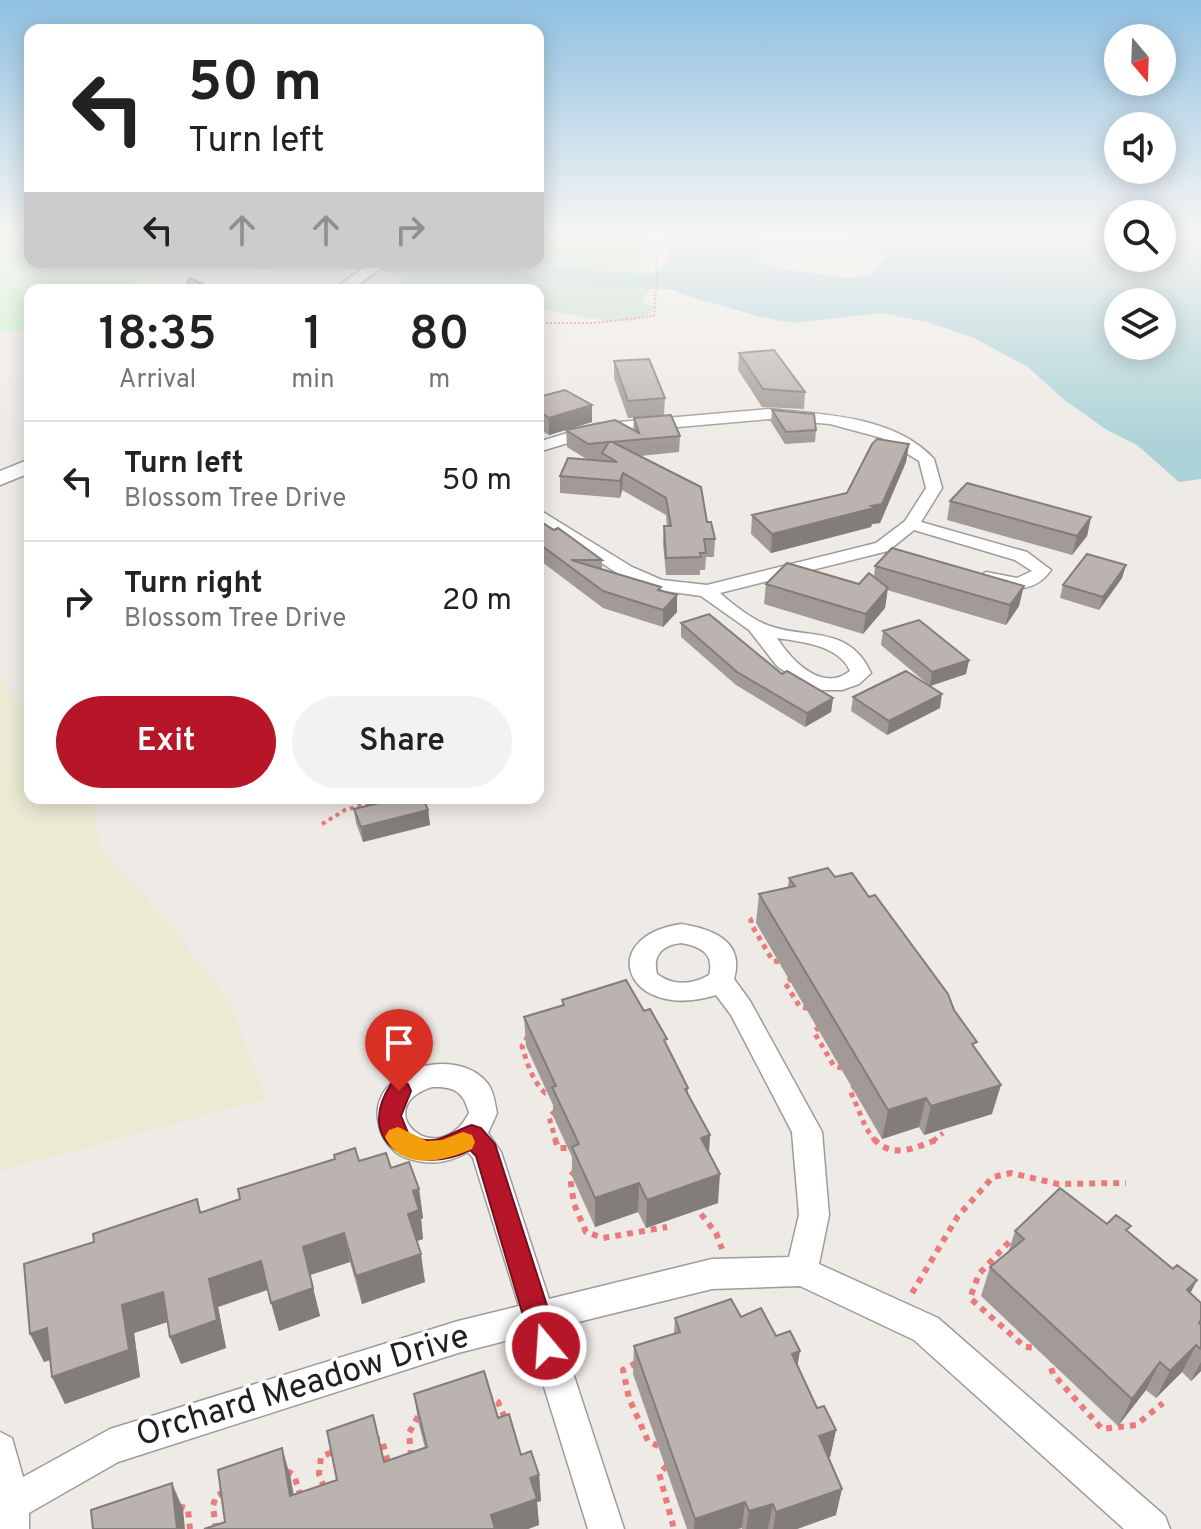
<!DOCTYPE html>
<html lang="en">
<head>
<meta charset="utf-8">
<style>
  :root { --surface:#fff; --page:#f2f2f2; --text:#222; --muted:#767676; --line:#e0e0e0; --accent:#b71629 }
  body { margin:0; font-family:Overpass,sans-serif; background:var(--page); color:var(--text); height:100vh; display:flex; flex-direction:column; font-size:30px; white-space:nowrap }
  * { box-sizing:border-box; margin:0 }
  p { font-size:26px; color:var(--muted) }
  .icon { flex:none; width:44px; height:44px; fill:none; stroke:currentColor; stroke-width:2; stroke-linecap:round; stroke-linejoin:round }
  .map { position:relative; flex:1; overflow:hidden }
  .panel { position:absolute; left:24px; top:284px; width:520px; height:520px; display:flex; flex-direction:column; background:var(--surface); border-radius:16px; box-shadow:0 4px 20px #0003 }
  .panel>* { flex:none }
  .top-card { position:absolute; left:24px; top:24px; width:520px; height:244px; border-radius:16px; box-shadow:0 4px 20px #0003; background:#fff; color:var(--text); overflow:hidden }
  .needle { width:52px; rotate:161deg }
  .buttons { position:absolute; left:1104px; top:24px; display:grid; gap:16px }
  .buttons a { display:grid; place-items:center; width:72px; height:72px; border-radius:50%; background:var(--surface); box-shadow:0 4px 20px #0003; font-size:40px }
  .pin { position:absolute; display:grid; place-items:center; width:68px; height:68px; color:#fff; margin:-82px -34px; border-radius:50% 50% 50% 0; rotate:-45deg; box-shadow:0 0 8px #0007 }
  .pin .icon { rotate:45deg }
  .me { position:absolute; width:88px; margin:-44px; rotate:342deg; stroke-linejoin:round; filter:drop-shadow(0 0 6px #0008) }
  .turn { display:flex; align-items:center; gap:28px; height:168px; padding:0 32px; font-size:36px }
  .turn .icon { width:104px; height:104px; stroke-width:2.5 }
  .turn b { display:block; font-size:56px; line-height:68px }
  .lanes { display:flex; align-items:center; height:76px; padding:0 32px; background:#0003; justify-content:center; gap:40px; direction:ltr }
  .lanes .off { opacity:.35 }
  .eta { display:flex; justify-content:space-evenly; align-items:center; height:136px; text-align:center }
  .eta b { font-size:48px; font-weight:600; line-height:56px }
  .button { display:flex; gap:16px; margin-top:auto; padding:16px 32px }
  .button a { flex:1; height:92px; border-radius:48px; background:var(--accent); color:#fff; font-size:32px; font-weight:600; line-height:92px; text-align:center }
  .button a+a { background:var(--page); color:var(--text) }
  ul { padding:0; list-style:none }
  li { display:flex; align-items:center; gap:24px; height:120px; padding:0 32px; border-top:2px solid var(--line) }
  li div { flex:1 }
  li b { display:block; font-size:30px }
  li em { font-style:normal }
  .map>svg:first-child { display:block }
</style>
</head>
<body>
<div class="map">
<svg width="1201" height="1529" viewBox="0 0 1201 1529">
  <rect width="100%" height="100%" fill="#eeeae6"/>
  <path fill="#ebead3" d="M0 679 30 718V798H95L99 846 168 922 229 1000 266 1099 0 1171Z"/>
  <path fill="#c5dbce" d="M538 234H648L638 270 653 274 656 279 641 302 655 307C635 337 567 310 538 309V290H403L397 277 385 272 390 265 410 262H538Z
    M224 262H369C342 284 256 271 224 262Z"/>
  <path fill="#c9f3c8" d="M0 234H30V262H179L165 265 121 290H30V328L0 333Z"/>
  <path fill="#abd2d7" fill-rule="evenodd" d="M668 234H775L754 239 760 249 759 261C775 271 790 270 808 272 835 275 842 281 871 274L883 260 882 251 839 234H1118V258H1162V234H1201V479L1179 482 1137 445 1107 430 1063 399 1028 367 974 338 928 322 880 313 794 323 764 318 681 294 673 288 647 289 655 279 653 274 668 262ZM1118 302H1162V346H1118Z"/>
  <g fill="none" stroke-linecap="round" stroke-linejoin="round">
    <path fill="#abd2d7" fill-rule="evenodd" d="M334 262H458L709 278 718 280 721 285 718 290 709 292 346 269 338 267Z"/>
    <g stroke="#9c9c9c" stroke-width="3">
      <path id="minor" d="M769 409C822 414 895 416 934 459L942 488 921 522 1027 552 1051 570C1033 596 1007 589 980 582L977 578 986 572 1017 578 1032 571 1015 560 914 530 888 551 720 593C732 604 752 619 767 625 805 640 849 624 871 673L859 684 842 690H822L804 685 777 666 749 630 701 596 651 589 620 575 538 522V509L632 567 662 580 707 585 876 543 905 521 926 488 919 461 882 438 830 424 769 419 598 434 538 452V442L597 424ZM777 638C802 642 839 645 850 671 822 693 792 661 777 638Z
        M681 924C713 929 745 941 734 979L750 1001 822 1132 829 1215 819 1264 938 1318 1165 1516 1170 1529H1124L914 1340 800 1286 712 1289 558 1327 624 1529H588L528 1335 458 1353 118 1462 29 1513V1529H0V1432L12 1438 23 1477 110 1429 458 1321 519 1306 473 1158 468 1152C446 1164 428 1166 404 1157 391 1151 382 1139 379 1125 365 1069 457 1043 488 1084 494 1092 495 1104 497 1113L488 1133 501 1152 549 1299 712 1259 789 1257 799 1215 792 1132 731 1015 716 995C626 1023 594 937 681 924ZM681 943C700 946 715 954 709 975 692 985 673 986 657 974 652 955 663 945 681 943ZM432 1087C454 1086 464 1092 469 1113 437 1174 367 1108 432 1087Z"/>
    </g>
    <g stroke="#9c9c9c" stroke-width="3">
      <path id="tertiary" d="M371 262H389L352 290H333Z
        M30 459V473L0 485V471Z"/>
    </g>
    <path stroke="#ea7b7c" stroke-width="2" stroke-dasharray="2 2" stroke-linecap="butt" d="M656 270 659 234
      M538 323H593L654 316 657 273"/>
    <path stroke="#ea7b7c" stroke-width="4" stroke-dasharray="4 4" stroke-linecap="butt" d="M322 824 345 810 385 799"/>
    <path stroke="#ea7b7c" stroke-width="5" stroke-dasharray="5 5" stroke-linecap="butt" d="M762 915 751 920V924L773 961 782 962
      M792 978 785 983 800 1007 812 1009
      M819 1027 814 1032 834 1066 842 1068
      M528 1036 522 1046C527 1063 532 1080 545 1093L550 1092
      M856 1086 850 1090 866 1128 875 1141
      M555 1111 549 1117 556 1141
      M933 1141 943 1133"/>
    <path stroke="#ea7b7c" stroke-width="6" stroke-dasharray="6 6" stroke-linecap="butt" d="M555 1139 558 1148H572
      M874 1139C893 1160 916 1147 939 1139
      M575 1171 570 1177 574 1204 586 1232 603 1238 667 1227
      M701 1214 716 1233 722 1249
      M1009 1242 979 1274 970 1298 1025 1347 1040 1348
      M912 1293 958 1216 993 1177 1011 1173 1058 1184 1126 1183
      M1055 1358 1050 1364 1053 1374 1102 1429 1136 1425 1163 1403
      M636 1363 623 1370 629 1398 648 1441 660 1447
      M486 1396 498 1402 505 1418
      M374 1439 382 1440 388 1462
      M411 1456 409 1433 420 1413
      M667 1466 659 1473 674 1529
      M287 1471 294 1475 301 1497
      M324 1487 319 1474 321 1457 335 1451
      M179 1506 188 1509 190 1529
      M216 1529 213 1506 216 1496 224 1492"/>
    <use href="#minor" fill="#fff" fill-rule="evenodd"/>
    <use href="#tertiary" fill="#fff" fill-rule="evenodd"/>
  </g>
  <path fill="#a19a96" d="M739 353 805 392 804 409 762 407 738 370Z
    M614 361 665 398 664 415 628 418 614 378Z
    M538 397 592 422 549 435 542 431Z
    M772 410 816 430 815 442 785 444 771 422Z
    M634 418 680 436 679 452 640 456 707 522 715 539 714 557H706L705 570H700V575H666L663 543 664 526H667L666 515 622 490 620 498 560 493V476L588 460 567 447 566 430H633Z
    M909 444 906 462 880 523 872 524 871 527 771 553 751 534 752 515 847 493Z
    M950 501 1091 517 1087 536 1072 555 947 520Z
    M538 520 602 560V569L677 595V612L663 627 603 608 538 559Z
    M1126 565 1122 578 1099 610 1060 598 1063 585Z
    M875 566 1019 606 1006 625 887 590 885 608 863 634 764 604 766 584H859L874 577Z
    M681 623 833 698 831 712 805 727 736 685 681 637Z
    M883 631 969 660 966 674 930 686 881 645Z
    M853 697 940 708 887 735 851 711Z
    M381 798H423L428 810 430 825 363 842 356 823 354 809 382 802Z
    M835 877 869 897 954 1010 976 1049 992 1114 924 1135 919 1127 882 1139 756 923 759 894 788 887 789 878Z
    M562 1000 644 1011 667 1046 688 1088V1095L710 1135 709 1153 718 1203 646 1228 638 1212 595 1227 572 1176V1157L553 1116V1105L526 1046 524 1017 562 1006Z
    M359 1161 391 1168 419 1189 423 1218 421 1219 423 1239 416 1241 425 1282 362 1304 350 1262 310 1275 320 1316 279 1331 268 1290 218 1307 226 1348 181 1364 170 1337 168 1322 134 1333 140 1377 65 1404 52 1377 50 1360 44 1362 94 1242 197 1199 201 1212Z
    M1107 1224 1128 1232 1201 1303V1371L1191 1381 1182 1372 1156 1398 1146 1390 1118 1426 981 1296 990 1267 1008 1253 1015 1231Z
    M741 1317 776 1336 798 1366 817 1408 836 1430 830 1457H828L836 1515 797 1529H742V1528L737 1529H687L633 1374 634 1346 674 1334 675 1318Z
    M414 1394 498 1418 521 1455 539 1475 541 1501 537 1502 539 1525 528 1529H204L225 1522 290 1475 294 1495 425 1448 418 1421Z"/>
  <path fill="#837d7a" d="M592 405V422L549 435V418Z
    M542 413V431L538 432V414Z
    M909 444 906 462 880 523 872 524 871 527 771 553 772 534 871 509Z
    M623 473 622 490 620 498V481Z
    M1091 517 1087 536 1072 555 1077 536Z
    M1126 565 1122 578 1099 610 1103 597Z
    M1024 586 1019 606 1006 625 1010 605Z
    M888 588 885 608 863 634 866 614Z
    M677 595V612L663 627V610Z
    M969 660 966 674 930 686 932 672Z
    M942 694 940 708 887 735 889 721Z
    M833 698 831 712 805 727 807 713Z
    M428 810 430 825 363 842 361 827Z
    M1001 1085 992 1114 924 1135 931 1106Z
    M926 1098 919 1127 882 1139 888 1110Z
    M710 1135 708 1164 701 1138Z
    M720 1174 718 1203 646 1228 647 1200Z
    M639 1183 638 1212 595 1227V1198Z
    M419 1189 423 1218 421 1219 423 1239 412 1243 408 1214 413 1191Z
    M344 1233 350 1262 310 1275 303 1247Z
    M421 1254 425 1282 362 1304 356 1276Z
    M261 1261 269 1289 218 1307 226 1348 181 1364 170 1337 209 1279Z
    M1197 1280 1183 1308 1187 1290Z
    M313 1288 320 1316 279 1331 271 1303Z
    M163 1292 173 1320 134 1333 140 1377 65 1404 52 1377 122 1305Z
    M47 1328 60 1356 44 1362 30 1334Z
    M1196 1345 1182 1372 1156 1398 1170 1371Z
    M800 1351 795 1379 792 1354Z
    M1160 1362 1146 1390 1118 1426 1132 1399Z
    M1201 1362V1371L1191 1381Z
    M836 1430 830 1457 813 1463 819 1436Z
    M282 1448 290 1475 298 1522 290 1496Z
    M539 1475 541 1501 537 1502 539 1525 528 1529H493L491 1515 530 1478Z
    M172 1483 183 1509 185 1529H177Z
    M842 1489 836 1515 797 1529H773L776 1512Z
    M745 1502 742 1528 737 1529H694L695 1519Z
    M773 1504 768 1529H746L749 1511Z"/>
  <path fill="#bbb3af" stroke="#837d7a" stroke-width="2" d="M190 278 205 285 202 290H184Z
    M774 350 805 392 763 389 739 353Z
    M649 359 665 398 628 401 614 361Z
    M565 390 592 405 549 418 542 413 538 414V397Z
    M772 410 814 414 816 430 786 432Z
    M671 415 680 436 612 442 701 487 707 522H711L715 539H704L706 553H700L701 557 666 558 664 526H671L666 498 623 473 620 481 560 476 568 458 617 462 602 453 609 442 588 444 566 430 615 420 639 433 634 418Z
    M877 439 909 444 882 504 871 506 874 508 772 534 752 515 847 493 872 444Z
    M967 483 1091 517 1077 536 950 501Z
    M538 520 554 530 558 528 602 560H571L661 587 658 590 677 595 663 610 603 591 538 543Z
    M892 548 1024 586 1010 605 875 566Z
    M1087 554 1126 565 1103 597 1063 585Z
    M787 563 859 584 869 573 888 588 866 614 766 584Z
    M709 614 782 674 787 671 833 698 807 713 737 672 681 623Z
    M919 620 969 660 932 672 883 631Z
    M906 671 942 694 889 721 853 697Z
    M382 798H423L428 810 361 827 354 809 383 802Z
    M828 868 835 877 852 873 869 897 875 895 948 994 954 1010 977 1042 972 1044 1001 1085 931 1106 926 1098 888 1110 759 894 795 886 789 878Z
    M626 980 644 1011 650 1009 667 1039 664 1040 688 1088 685 1089 710 1135 701 1138 720 1174 647 1200 639 1183 595 1198 572 1147 579 1144 552 1087 556 1086 524 1017 564 1005 562 1000Z
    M355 1148 359 1161 386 1153 391 1168 409 1162 419 1189 413 1191 419 1210 408 1214 421 1254 356 1276 344 1233 303 1247 313 1288 271 1303 261 1261 209 1279 217 1320 170 1337 163 1292 122 1305 129 1350 52 1377 47 1328 30 1334 24 1264 94 1242 93 1234 197 1199 200 1213 240 1199 238 1189 335 1159 334 1155Z
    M1060 1188 1107 1224 1116 1215 1131 1226 1126 1230 1173 1269 1177 1265 1197 1280 1187 1290 1201 1303V1320L1199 1323 1201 1325V1349L1196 1345 1170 1371 1160 1362 1132 1399 990 1267 1024 1239 1015 1231Z
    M731 1299 741 1317 761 1308 776 1336 790 1331 800 1351 792 1354 817 1408 824 1406 836 1430 819 1436 842 1489 776 1512 773 1504 749 1511 745 1502 695 1519 634 1346 680 1332 675 1318Z
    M484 1371 498 1418 509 1414 521 1455 531 1451 539 1475 530 1478 537 1499 491 1515 495 1529H204L225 1522 218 1470 282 1448 290 1496 337 1480 327 1431 373 1415 384 1462 427 1447 414 1394Z
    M172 1483 177 1529H93L91 1510Z"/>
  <linearGradient id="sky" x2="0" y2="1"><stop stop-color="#8fc0e1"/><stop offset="0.52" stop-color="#f7f6f4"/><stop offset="1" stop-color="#f7f6f4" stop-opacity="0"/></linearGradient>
  <rect width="1201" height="448" fill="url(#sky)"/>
  <path fill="#b71629" stroke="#770e1b" stroke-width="2" d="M399 1082 408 1084 411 1091 401 1116 408 1133C435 1150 447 1133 472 1125L481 1128 495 1144 560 1346 556 1355 546 1359 536 1355 532 1346 476 1156 470 1150C419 1177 351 1146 391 1084Z"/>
  <path fill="#f59e0b" d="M398 1127 427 1141 442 1140 463 1132 472 1135 475 1142 472 1149C445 1161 402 1172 385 1137L389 1130Z"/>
  <g text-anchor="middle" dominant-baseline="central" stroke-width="7" stroke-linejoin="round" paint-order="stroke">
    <g font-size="34" fill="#1f1f1f" stroke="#fff">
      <text transform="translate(303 1387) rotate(-17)">Orchard Meadow Drive</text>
    </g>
  </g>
</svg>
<div class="buttons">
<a><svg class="needle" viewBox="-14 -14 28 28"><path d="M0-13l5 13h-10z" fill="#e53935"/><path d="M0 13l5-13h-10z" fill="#767676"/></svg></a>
<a><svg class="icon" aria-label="sound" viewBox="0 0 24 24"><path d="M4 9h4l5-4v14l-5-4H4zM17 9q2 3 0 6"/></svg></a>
<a><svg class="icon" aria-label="search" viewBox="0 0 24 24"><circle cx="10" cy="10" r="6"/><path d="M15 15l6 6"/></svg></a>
<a><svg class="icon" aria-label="layers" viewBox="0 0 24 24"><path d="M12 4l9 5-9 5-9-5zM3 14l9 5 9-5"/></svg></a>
</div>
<div class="pin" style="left:399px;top:1091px;background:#d93025"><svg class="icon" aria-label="arrive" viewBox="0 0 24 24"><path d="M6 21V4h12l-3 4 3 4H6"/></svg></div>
<svg class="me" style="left:546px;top:1346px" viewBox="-20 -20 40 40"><circle r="17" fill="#b71629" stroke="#fff" stroke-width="3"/><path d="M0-11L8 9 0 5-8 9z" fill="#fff"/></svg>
<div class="top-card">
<div class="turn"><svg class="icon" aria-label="left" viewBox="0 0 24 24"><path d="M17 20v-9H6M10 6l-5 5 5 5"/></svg><div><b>50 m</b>Turn left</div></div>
<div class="lanes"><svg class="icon" aria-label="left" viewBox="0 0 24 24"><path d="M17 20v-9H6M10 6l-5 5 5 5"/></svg><svg class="icon off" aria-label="ahead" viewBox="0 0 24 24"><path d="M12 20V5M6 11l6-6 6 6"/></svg><svg class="icon off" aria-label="ahead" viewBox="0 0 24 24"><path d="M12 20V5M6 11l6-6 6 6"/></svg><svg class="icon off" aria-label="right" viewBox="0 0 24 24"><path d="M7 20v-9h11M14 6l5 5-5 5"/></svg></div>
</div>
<section class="panel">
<div class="eta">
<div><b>18:35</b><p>Arrival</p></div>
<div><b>1</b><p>min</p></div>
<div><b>80</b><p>m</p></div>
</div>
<ul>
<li><svg class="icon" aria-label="left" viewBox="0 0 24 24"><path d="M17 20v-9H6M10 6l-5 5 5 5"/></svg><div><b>Turn left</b><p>Blossom Tree Drive</p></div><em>50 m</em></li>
<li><svg class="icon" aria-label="right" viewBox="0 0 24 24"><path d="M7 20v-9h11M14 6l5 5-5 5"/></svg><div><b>Turn right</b><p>Blossom Tree Drive</p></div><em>20 m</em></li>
</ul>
<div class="button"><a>Exit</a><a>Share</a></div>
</section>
</div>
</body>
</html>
